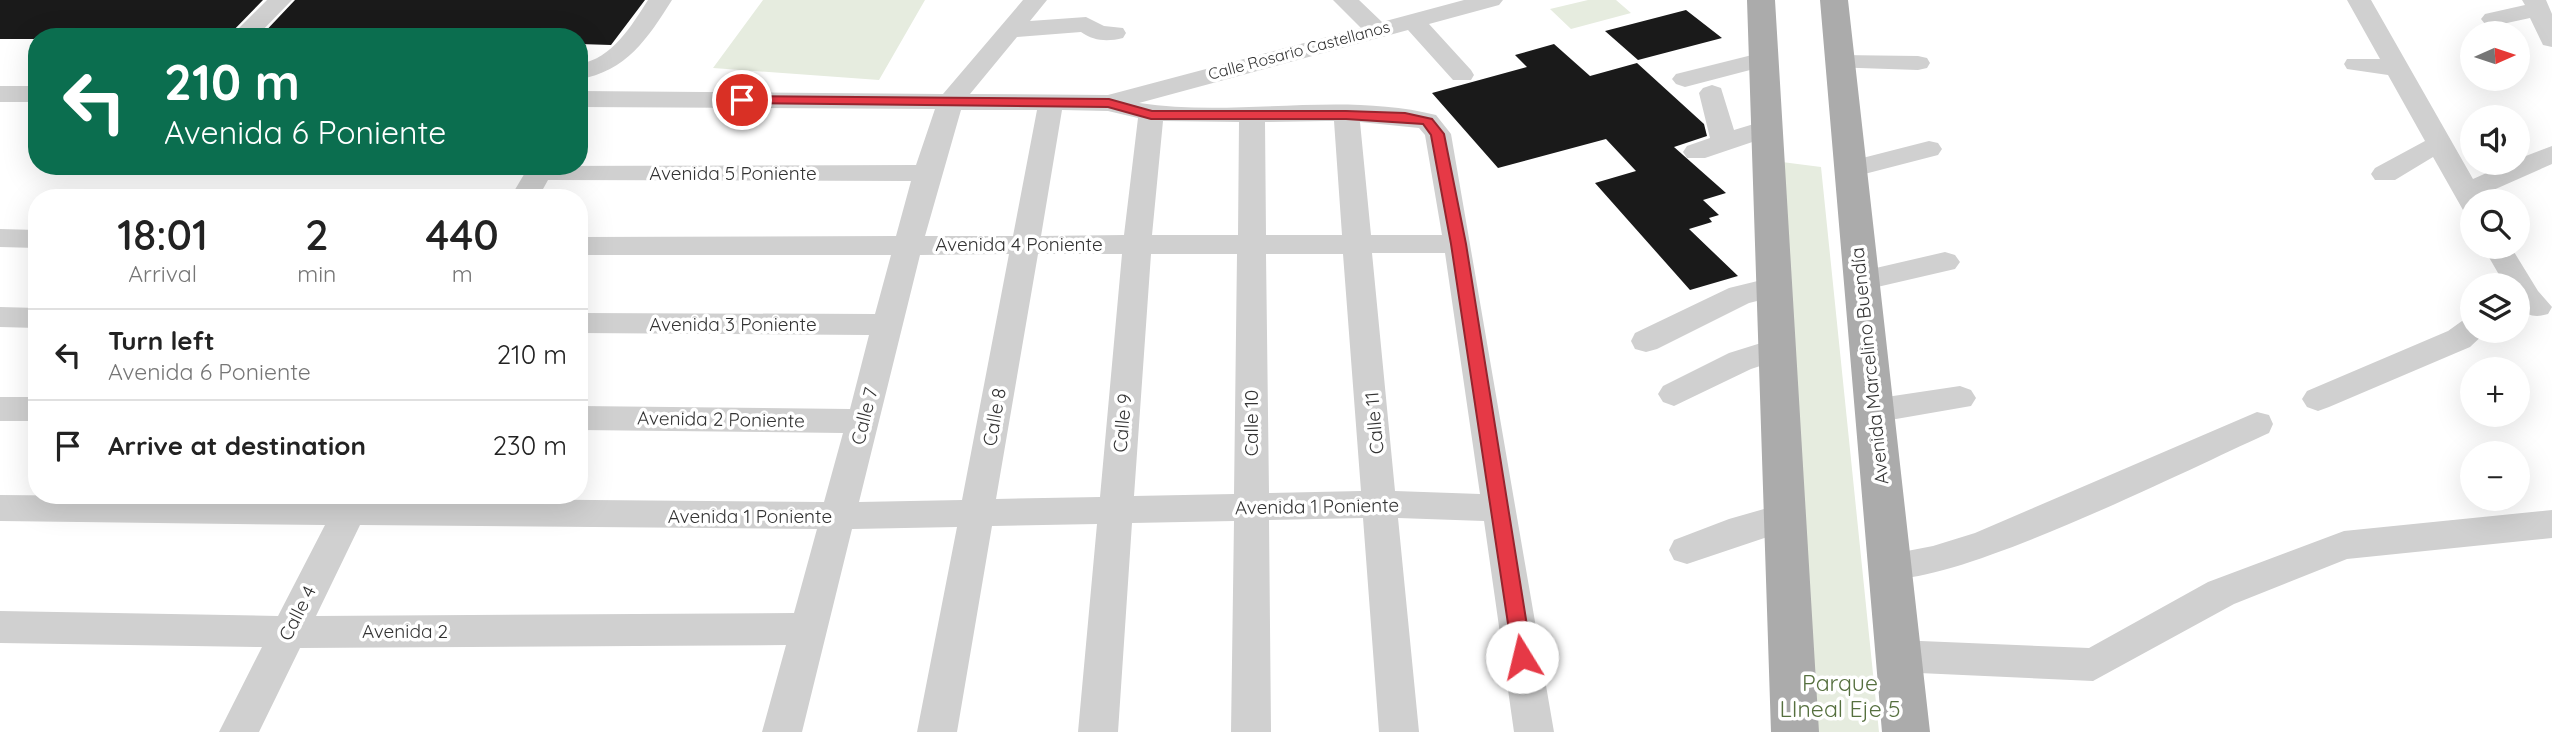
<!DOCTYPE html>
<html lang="en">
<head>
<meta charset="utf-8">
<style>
  :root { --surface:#fff; --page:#f2f2f2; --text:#222; --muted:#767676; --line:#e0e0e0 }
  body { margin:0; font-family:Quicksand,sans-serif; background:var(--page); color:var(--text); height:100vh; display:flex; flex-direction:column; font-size:26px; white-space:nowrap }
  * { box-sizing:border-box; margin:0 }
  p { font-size:23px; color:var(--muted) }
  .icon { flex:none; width:38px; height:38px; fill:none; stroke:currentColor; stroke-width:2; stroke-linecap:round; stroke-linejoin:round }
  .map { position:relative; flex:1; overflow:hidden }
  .panel { position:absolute; left:28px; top:189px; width:560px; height:315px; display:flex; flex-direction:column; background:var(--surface); border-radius:28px; box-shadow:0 7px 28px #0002 }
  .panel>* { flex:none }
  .banner { position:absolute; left:28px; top:28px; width:560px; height:147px; border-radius:28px; box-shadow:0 7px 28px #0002; background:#0b6e4f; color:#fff; overflow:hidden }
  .needle { width:46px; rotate:87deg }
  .buttons { position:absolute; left:2460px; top:21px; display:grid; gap:14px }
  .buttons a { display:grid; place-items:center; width:70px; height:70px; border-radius:50%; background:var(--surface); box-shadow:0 7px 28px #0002; font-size:35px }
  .pin { position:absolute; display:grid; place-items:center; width:60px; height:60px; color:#fff; margin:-30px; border:4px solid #fff; border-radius:50%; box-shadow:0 2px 7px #0007 }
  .me { position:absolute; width:77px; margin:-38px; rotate:351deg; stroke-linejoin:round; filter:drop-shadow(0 0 5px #0008) }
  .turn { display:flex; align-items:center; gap:24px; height:147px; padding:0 21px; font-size:32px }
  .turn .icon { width:91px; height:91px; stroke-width:2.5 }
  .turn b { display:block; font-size:49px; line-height:60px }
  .eta { display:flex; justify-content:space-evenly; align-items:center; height:119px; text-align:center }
  .eta b { font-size:42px; font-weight:600; line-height:49px }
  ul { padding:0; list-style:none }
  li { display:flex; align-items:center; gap:21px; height:91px; padding:0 21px; border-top:2px solid var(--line) }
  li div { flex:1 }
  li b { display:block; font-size:26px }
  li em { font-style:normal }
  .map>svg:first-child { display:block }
</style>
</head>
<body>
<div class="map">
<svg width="2552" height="732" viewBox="0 0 2552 732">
  <rect width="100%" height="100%" fill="#fff"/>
  <path fill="#e6ecdf" d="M763 0H925L879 80 713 68Z
    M1588 0H1616L1631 13 1571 29 1550 9Z
    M1775 161 1821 167 1879 732H1805Z"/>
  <path fill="#1a1a1a" d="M0 0H263L227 37 39 35 34 39H0Z
    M295 0H645L611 45 579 44V37H260Z
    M1686 10 1722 38 1638 60 1605 31Z
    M1554 44 1590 76 1637 63 1704 124 1707 136 1674 147 1726 193 1703 200 1719 215 1709 218 1712 222 1689 229 1738 276 1690 290 1595 183 1636 171 1606 139 1498 168 1432 93 1527 67 1515 55Z"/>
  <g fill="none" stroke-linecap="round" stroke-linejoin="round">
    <path fill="#d0d0d0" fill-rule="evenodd" d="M267 0H292L256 37H230Z
      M648 0H672C648 38 626 72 579 79V64C612 59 632 25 648 0Z
      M1023 0H1047L1030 21 1086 17 1104 26 1123 28 1126 33 1123 38C1107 42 1094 41 1081 32L1017 37 970 94 1108 95 1361 28 1333 0H1359L1382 22 1464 0H1503L1499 5 1429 24 1471 70 1474 75 1471 80H1453L1408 30 1139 103C1237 118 1339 91 1436 115L1451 134 1554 732H1514L1484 521 1398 518 1419 732H1379L1363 518 1269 520 1271 732H1231L1234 521 1132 523 1118 732H1078L1097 524 992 526 957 732H917L957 527 852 529 802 732H762L786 645 300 648 259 732H219L262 647 0 643V611L278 616 325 525 0 521V495L339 498 372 495 373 498 824 502 843 433 579 430V406L850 409 869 335 579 333V313L875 314 891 255H579V237L896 236 911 181 548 180 538 198H510L529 166 916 165 935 109 579 107V91L943 94ZM961 110H1037L1013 236H925ZM1062 110 1108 111 1138 118 1124 235 1041 236ZM1163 121 1239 122 1238 235H1152ZM1326 121H1334L1342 235H1266L1265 122ZM1360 122 1419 128 1425 135 1442 235H1371ZM1372 253H1445L1480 494 1395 491ZM1009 254 962 500 859 502 920 255ZM1038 254H1122L1100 497 996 499ZM1151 254H1237L1234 494 1134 496ZM1266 254H1343L1361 491 1269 493ZM360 525 817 529 794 613 316 616Z
      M2347 0H2371L2473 179 2509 163H2518V159L2552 146V164L2482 195 2485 201H2473V213L2463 210 2433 157 2395 180H2375L2371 174 2375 168 2425 141 2388 75 2347 69 2344 64 2347 59H2380Z
      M2522 0H2546L2552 14V47L2543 45 2530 18 2493 26 2485 24 2481 19 2485 14 2525 5Z
      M1764 52 1773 54 1776 59 1773 64 1685 87 1676 84 1672 79 1676 74Z
      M1839 55 1918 56 1927 58 1930 63 1927 68 1918 70 1830 67 1827 62 1830 57Z
      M1712 85 1721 88 1734 130 1767 120 1776 122 1780 128 1776 134 1705 158H1687L1683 152 1687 146 1710 138 1699 93 1703 88Z
      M0 86H37V102H0Z
      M1929 141 1938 143 1942 149 1938 155 1849 178 1839 176 1835 170 1839 164Z
      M0 229 37 230V248L0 247Z
      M2483 247H2511L2538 291 2552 307 2548 314C2535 318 2528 316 2518 307V285H2505Z
      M1945 252 1955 255 1960 262 1955 269 1860 291 1850 288 1845 281 1850 274Z
      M1774 277 1785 280 1789 287 1785 294 1749 303 1657 349 1646 352 1635 349 1631 341 1635 333 1729 288Z
      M0 307 37 308V328L0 327Z
      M2473 318V331H2487L2470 347 2329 407 2318 411 2307 407 2302 399 2307 391 2448 331 2462 321Z
      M1777 338 1788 341 1793 349 1788 357 1751 369 1674 406 1663 402 1658 394 1663 386 1729 353Z
      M1960 386 1971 390 1976 398 1971 406 1873 423 1862 419 1857 411 1862 403 1873 399Z
      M0 397H37V421H0Z
      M2257 412 2269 415 2273 424 2269 433C2199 464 1936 597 1876 577L1871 567 1876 557 1933 546 1975 533Z
      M1785 503 1797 507 1802 517 1797 527 1687 564 1674 560 1669 550 1674 540 1729 519Z
      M2552 510V538L2347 559 2234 604 2093 681 1897 672 1884 667 1878 656 1884 645 1897 640 2089 648 2208 582 2344 531Z"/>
    <path fill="#ababab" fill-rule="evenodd" d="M1747 0H1775L1819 732H1771Z
      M1820 0H1848L1930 732H1882Z"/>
  </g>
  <path fill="#e63946" stroke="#96252e" stroke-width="2" d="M742 96 1109 99 1152 111H1346L1405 113 1432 119 1444 134 1466 244 1532 657 1529 663H1516L1513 657 1451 244 1431 135 1423 124 1346 119H1151L1108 107 737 103 735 100Z"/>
  <g text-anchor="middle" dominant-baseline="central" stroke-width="7" stroke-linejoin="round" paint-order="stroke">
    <g font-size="16" fill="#333" stroke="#fff">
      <text transform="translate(1299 50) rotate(-15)">Calle Rosario Castellanos</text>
    </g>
    <g font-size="19" fill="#333" stroke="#fff">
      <text x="733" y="173">Avenida 5 Poniente</text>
      <text x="1019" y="244">Avenida 4 Poniente</text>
      <text x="733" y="324">Avenida 3 Poniente</text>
      <text transform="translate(1869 366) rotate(-96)">Avenida Marcelino Buendía</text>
      <text transform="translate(864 416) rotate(-76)">Calle 7</text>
      <text transform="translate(994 417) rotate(-80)">Calle 8</text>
      <text transform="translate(721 419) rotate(1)">Avenida 2 Poniente</text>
      <text transform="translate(1122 423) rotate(-85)">Calle 9</text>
      <text transform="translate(1251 423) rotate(-90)">Calle 10</text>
      <text transform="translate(1374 423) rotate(-95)">Calle 11</text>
      <text transform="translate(1317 506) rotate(-1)">Avenida 1 Poniente</text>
      <text x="750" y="516">Avenida 1 Poniente</text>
      <text transform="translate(297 613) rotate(-63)">Calle 4</text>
      <text x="405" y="631">Avenida 2</text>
    </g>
    <g font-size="23" fill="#56703f" stroke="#fff">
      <text x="1840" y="682">Parque<tspan x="1840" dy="26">LIneal Eje 5</tspan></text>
    </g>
  </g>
</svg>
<div class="buttons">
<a><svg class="needle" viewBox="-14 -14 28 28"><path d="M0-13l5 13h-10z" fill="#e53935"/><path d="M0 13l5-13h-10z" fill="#767676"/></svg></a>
<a><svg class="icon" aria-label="sound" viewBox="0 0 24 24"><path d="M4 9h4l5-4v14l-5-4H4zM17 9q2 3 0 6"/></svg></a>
<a><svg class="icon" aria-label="search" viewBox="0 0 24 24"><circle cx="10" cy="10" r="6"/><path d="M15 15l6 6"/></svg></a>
<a><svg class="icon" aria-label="layers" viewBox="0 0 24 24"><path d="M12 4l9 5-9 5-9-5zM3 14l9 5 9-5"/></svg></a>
<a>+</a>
<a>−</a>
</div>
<div class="pin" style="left:742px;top:100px;background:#d93025"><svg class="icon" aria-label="arrive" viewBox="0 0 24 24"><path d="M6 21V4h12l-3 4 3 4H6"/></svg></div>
<svg class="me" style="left:1522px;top:657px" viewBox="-20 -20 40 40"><circle r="19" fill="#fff"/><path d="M0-13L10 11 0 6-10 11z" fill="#e63946"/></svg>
<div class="banner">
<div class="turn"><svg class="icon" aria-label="left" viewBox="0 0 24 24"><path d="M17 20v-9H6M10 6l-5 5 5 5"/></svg><div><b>210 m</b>Avenida 6 Poniente</div></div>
</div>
<section class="panel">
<div class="eta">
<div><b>18:01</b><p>Arrival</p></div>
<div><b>2</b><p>min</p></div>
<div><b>440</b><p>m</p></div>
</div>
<ul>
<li><svg class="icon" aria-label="left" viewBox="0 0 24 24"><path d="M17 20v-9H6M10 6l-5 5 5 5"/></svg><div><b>Turn left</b><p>Avenida 6 Poniente</p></div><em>210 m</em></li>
<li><svg class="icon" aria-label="arrive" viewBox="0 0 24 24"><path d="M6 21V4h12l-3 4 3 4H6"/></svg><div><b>Arrive at destination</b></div><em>230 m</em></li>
</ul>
</section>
</div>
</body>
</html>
